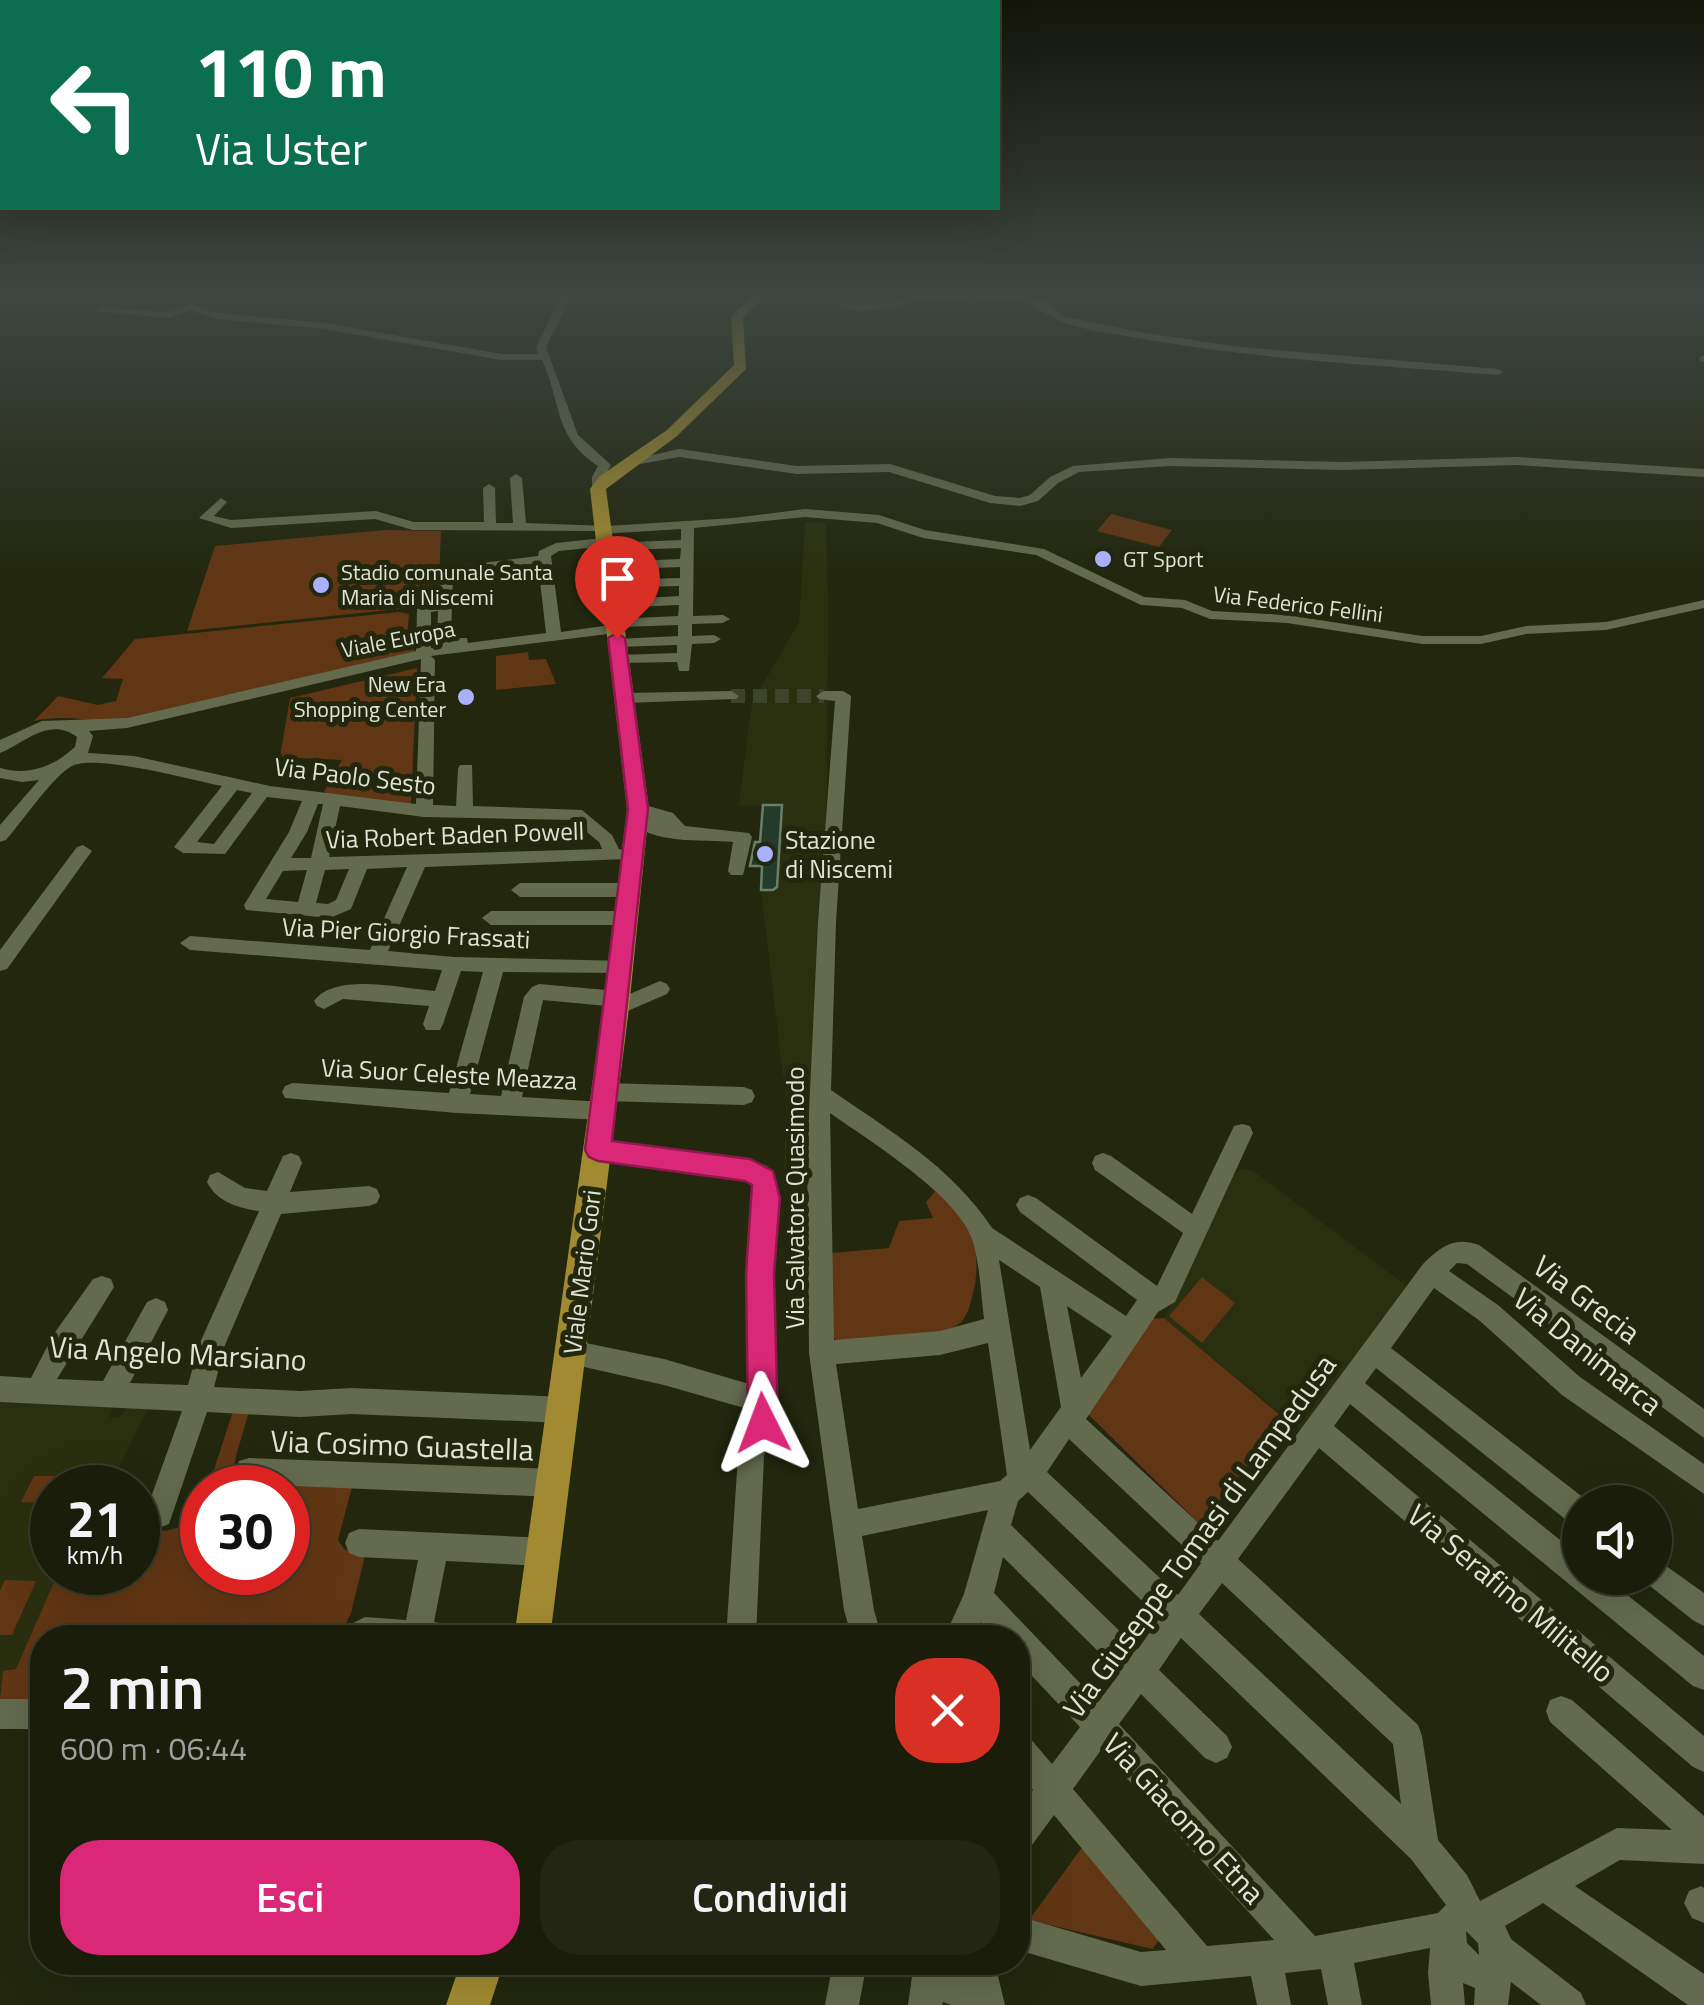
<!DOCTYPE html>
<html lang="it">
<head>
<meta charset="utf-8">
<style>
  :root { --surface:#1a1d0a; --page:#232613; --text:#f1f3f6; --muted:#9fa29c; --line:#383b2b; --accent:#db2777 }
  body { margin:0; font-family:"Titillium Web",sans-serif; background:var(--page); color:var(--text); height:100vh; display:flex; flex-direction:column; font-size:38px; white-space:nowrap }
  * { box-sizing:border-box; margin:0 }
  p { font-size:32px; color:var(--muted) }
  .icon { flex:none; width:55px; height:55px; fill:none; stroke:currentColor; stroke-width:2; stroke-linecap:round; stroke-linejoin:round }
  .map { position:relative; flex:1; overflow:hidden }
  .panel { position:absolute; left:30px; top:1625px; width:1000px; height:350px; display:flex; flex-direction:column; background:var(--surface); border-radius:40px; box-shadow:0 10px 40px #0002,0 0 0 2px var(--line) }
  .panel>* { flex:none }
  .banner { position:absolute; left:0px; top:0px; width:1000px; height:210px; box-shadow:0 10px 40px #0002,0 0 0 2px var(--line); background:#0b6e4f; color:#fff; overflow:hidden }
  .fabs { position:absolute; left:1562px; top:1485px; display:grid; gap:20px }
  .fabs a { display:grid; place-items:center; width:110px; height:110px; border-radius:50%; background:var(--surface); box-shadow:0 10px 40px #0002,0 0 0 2px var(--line); font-size:50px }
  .speed { position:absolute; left:30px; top:1465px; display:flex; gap:20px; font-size:50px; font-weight:700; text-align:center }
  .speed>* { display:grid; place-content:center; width:130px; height:130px; border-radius:50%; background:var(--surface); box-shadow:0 10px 40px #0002,0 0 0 2px var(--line); line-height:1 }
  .speed small { font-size:25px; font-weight:400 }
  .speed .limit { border:15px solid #d22; background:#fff; color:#111 }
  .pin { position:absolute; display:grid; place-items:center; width:85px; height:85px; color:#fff; margin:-102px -42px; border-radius:50% 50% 50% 0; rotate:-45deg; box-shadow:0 0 10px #0007 }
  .pin .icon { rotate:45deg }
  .me { position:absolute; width:110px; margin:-55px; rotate:357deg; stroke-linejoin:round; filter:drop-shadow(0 0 8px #0008) }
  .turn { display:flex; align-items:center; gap:35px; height:210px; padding:0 30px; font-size:45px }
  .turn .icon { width:130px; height:130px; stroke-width:2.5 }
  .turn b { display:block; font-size:70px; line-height:85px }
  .round { display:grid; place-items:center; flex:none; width:105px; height:105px; border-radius:40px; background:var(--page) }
  .head { display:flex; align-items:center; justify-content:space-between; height:170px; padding:0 30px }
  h1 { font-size:60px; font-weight:600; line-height:75px }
  .action { display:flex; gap:20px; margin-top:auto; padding:20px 30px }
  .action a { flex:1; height:115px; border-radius:40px; background:var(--accent); color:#fff; font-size:40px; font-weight:600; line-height:115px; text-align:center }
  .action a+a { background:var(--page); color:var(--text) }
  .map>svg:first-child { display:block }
</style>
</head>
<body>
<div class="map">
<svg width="1704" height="2005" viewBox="0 0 1704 2005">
  <rect width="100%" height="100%" fill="#22270e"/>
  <path fill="#2a300f" d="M805 522 826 523 828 600 827 792 816 1070 806 1180 784 1179 786 1102 761 890 762 867 750 866 752 842 760 841 763 806 739 805 752 702 799 623Z
    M1241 1169 1253 1171 1411 1289 1303 1432 1164 1318 1233 1175Z
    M0 1400 113 1406 110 1418H119L129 1406 149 1407 109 1487 52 1488V1572L82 1573 0 1699Z"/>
  <path fill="#613614" d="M1111 514 1172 530 1159 547 1097 531Z
    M385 530 441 531 438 605 187 631 215 546Z
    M399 612 409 614 407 640 414 645V652L118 720C88 722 64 714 34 721L58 696 98 705 116 701 123 679 102 678 135 639Z
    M528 652 529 660 546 659 556 684 496 690V656Z
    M417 668 411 804 327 795 324 791 342 760 280 757 290 698Z
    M939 1187C969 1219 984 1249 973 1293 971 1302 968 1315 961 1322 940 1342 866 1339 837 1341L830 1334 832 1253 889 1248 899 1221 933 1218 926 1202Z
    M1202 1277 1235 1303 1202 1343 1169 1316Z
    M1164 1318 1286 1420 1206 1517 1221 1532 1214 1538 1088 1414 1149 1319Z
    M234 1408H250L236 1456 233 1471 238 1484 245 1487 208 1488Z
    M34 1476H84L79 1487 52 1488V1503L21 1502Z
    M287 1481 353 1483 338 1540 344 1549 365 1556 351 1613 339 1637 42 1638V1701L0 1699 3 1671 16 1669 58 1573 138 1572V1525L165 1531 202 1521V1572H288Z
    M5 1580 36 1581 12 1635H0V1591Z
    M1083 1846 1163 1936 1152 1949 1029 1920Z"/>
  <path fill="#243b29" stroke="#66806c" stroke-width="2.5" d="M763 805H782L777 887 773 890H761L762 866H750L755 842H760Z"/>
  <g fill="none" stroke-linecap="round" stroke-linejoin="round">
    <path stroke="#3e432c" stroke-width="14" stroke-dasharray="14 8" stroke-linecap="butt" d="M731 696H824"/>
    <path fill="#636a4e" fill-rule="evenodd" d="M562 295H572L546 347 578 435 611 465 604 477V489L598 493 592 489V477L598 466C553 436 562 403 542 360H501L325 329 217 319 190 310 169 318 96 311 101 308 168 312 190 304 218 313 325 323 501 354H538L536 347Z
      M824 295H835L847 304 856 305 895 302 920 295H1020L1045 301 1066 317 1145 333 1240 347 1498 369 1503 372 1498 375C1380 365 1260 360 1144 339 1118 334 1086 331 1062 322 1040 313 1036 300 1007 299 982 298 957 298 932 299 893 301 859 327 824 295Z
      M1704 355V362L1700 361 1699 358Z
      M679 449 797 466 890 464 995 496 1020 498 1030 495 1050 477 1073 466 1170 458 1342 462 1517 457 1704 469V477L1517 465 1342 470 1170 466 1079 472 1058 483 1038 501 1020 506 990 503 889 472 797 474 679 457 629 466 623 462Z
      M516 474 522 478 526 523 607 526 733 518 805 509 879 515 925 530 1044 549 1144 597 1185 600 1212 611 1287 615 1422 636H1481L1526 626 1606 622 1704 600V608L1606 630 1526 634 1481 644H1422L1287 623 1210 619 1182 608 1141 605 1036 555 923 538 877 523 805 517 694 528 693 616 723 615 730 619 723 623 692 624V636L714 635 721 639 714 643 692 644 689 671H679L677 662 620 663 613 659 620 655 677 653V645L617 647 610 643 617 639 678 636V625L622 627 621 632 616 633 431 656 435 660 433 805 456 806 458 769 460 765H472L473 806 582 810 612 835 619 849 627 851 630 855 627 859 425 867 388 951 454 957 627 961 630 966 627 971 620 973 503 972 470 1094 501 1096 524 997 532 987 539 984 617 991 625 996 660 981 667 984 670 989 667 994 616 1016 609 1014 607 1006 543 1000 522 1097 603 1102 611 1105 614 1111 611 1117 603 1120 457 1113 285 1098 282 1092 285 1086 293 1083 449 1093 483 972 461 971 443 1024 440 1030H426L423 1024 429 1006 343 999 324 1009 317 1006 314 1001C335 972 401 988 435 991L442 970 190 950 180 943 190 936 370 950 407 867 367 869 351 909 330 918 246 910 244 905 289 832 302 801 267 797 225 854 183 853 174 847 222 786C192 780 101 755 74 765 55 773 22 822 6 840L0 842V825L39 780 22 782 0 778V768C29 776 53 767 75 747L77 737C49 716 25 743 0 753V740L42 721 127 718 416 651 417 609 438 603 441 568 538 556 539 551 556 543 603 538 609 543 681 540V529L602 534 596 531 413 530 375 519 231 528 199 518 221 498 227 502 214 516 231 520 376 511 414 522H484L483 488 489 484 495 488 496 523H513L510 478ZM598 547 604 551 681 548 680 559 607 562 600 566 607 570 680 567V578L609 580 602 584 609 588 679 586V596L612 600 605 604 612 608 679 605 678 616 615 619 610 620V625L561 632 551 556 559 551ZM538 564 546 633 468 643 467 638H451L453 574ZM438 611 437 643 440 646 431 648V612ZM421 659 416 804 270 786 134 756 88 753 93 736 89 731 127 728ZM237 790 252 793 214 844 197 842ZM318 804H323L311 858H291L307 832ZM340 806 424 817 572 820 599 842 602 849 329 857ZM349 869 336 900 328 904 316 903 325 870ZM307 870 298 902 266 899 283 871Z
      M731 691 739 696 736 699 625 703 617 698 625 693Z
      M824 691H843L851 696 836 922 831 1090C890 1131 952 1167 992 1228L1126 1316 1137 1300 1020 1212 1016 1205 1020 1198 1028 1195 1036 1198 1157 1286 1183 1233 1095 1170 1092 1163 1095 1156 1103 1153 1111 1156 1192 1214 1234 1126 1242 1124 1250 1126 1253 1133 1175 1302 1158 1312 1086 1419 1218 1541 1423 1264C1441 1247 1453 1236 1479 1245L1704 1409V1438L1467 1264 1457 1263 1449 1271 1498 1305 1580 1377 1704 1464V1494L1562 1395 1480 1321 1434 1288 1391 1348 1589 1502H1580V1527L1570 1523 1376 1368 1365 1383 1580 1556V1578H1606L1704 1656V1690L1693 1686 1350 1404 1334 1426 1704 1736V1772L1693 1767 1319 1448 1238 1559 1418 1725 1422 1736 1438 1840 1467 1875 1480 1901 1617 1828 1672 1830 1550 1722 1546 1711 1550 1700 1561 1696 1572 1700 1704 1816V1864L1620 1860 1575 1886 1704 1974V2005H1688L1543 1903 1505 1926 1511 1939 1581 1993 1586 2005H1541L1511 1982 1508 2005H1474L1475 1988 1463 1983 1465 2005H1431L1428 1973 1430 1948 1354 1963 1362 2005H1328L1321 1969 1285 1973 1291 2005H1257L1251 1976 1141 1986 1018 1950V1916L1141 1952 1166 1950 1054 1815 1029 1849 1018 1854V1812L1033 1790 1018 1772V1733L1029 1737 1052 1764 1080 1727 1018 1661V1638H995L981 1622 974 1638H944L964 1594 988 1510 862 1536 874 1610 882 1638H852L844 1610 809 1353 807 1155 818 922 835 701 819 699 816 696ZM830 1113C868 1140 961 1197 973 1242 980 1267 981 1294 984 1319L940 1331 834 1340ZM999 1260 1040 1287 1061 1407 1030 1450ZM1067 1306 1112 1336 1081 1378ZM988 1343 1007 1475 1000 1481 858 1509 836 1364 940 1355ZM1069 1439 1201 1563 1178 1595 1047 1472ZM1028 1492 1160 1618 1138 1649 1011 1525 1018 1501ZM1003 1557 1120 1673 1098 1702 994 1593ZM1222 1583 1393 1744 1401 1804 1199 1614ZM1181 1638 1411 1859 1446 1905 1438 1913 1315 1936 1119 1724 1141 1694 1205 1758 1216 1763 1227 1758 1232 1747 1227 1736 1159 1670ZM1101 1750 1274 1940 1207 1946 1073 1789ZM1466 1931 1478 1943 1479 1955 1467 1943Z
      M638 803 673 813 685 826 749 833 752 837 743 875H731L728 871 733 842C700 839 653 845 628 820L637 814 629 809Z
      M83 845 92 851 89 855 7 969 0 971V950L77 847Z
      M520 883H630L639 890 630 897H520L511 890Z
      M491 911H626L635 918 626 925H491L482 918Z
      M605 1083 744 1087 752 1090 755 1096 752 1102 744 1105 605 1101 597 1098 594 1092 597 1086Z
      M598 1140 750 1160 767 1166 777 1184 772 1274 773 1372 778 1401 776 1423 764 1456 756 1638H726L738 1456 751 1410 664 1385 571 1364 562 1361 558 1352 562 1343 571 1340 664 1359 749 1384 748 1274 755 1186 750 1180 598 1160 590 1157 587 1150 590 1143Z
      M291 1153 299 1156 302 1163 290 1192 369 1186 377 1189 380 1196 377 1203 369 1206 281 1214 225 1345 214 1387 300 1391 352 1388 564 1397 573 1401 577 1410 573 1419 564 1423 352 1414 300 1417 207 1412 169 1524 159 1528 149 1524 145 1514 182 1411 0 1402V1376L31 1378 53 1335 93 1279 102 1276 111 1279 114 1287 57 1379 103 1381 147 1302 156 1298 165 1302 168 1310 130 1383 188 1385 199 1345 259 1211C238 1208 217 1202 207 1182L210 1175 218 1172 245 1188 267 1191 283 1156Z
      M249 1458 553 1469 563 1473 567 1483 563 1493 553 1497 249 1484 239 1481 236 1471 239 1461Z
      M359 1529 544 1538 554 1542 558 1552 554 1562 544 1566 446 1561 434 1622 466 1628 471 1638H348L355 1622 365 1617 406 1620 418 1560 359 1557 349 1553 345 1543 349 1533Z
      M1655 1558 1704 1593V1626L1694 1621 1645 1582 1643 1578H1655Z
      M0 1699H42V1729H0Z
      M1701 1886 1704 1888V1923L1692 1918 1684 1903 1689 1891Z
      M833 1962H867L859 2005H825Z
      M914 1962H953L960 1974 966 1962H1001L997 1972 1005 2005H951L943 2002 942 2005H908Z"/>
    <path fill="#a18a31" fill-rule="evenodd" d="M753 295H766L743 318 746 369 677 436 606 489 649 809 629 1008 550 1638H514L603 1008 627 809 590 489 600 476 667 430 734 365 731 317Z
      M461 1962H504L490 2005H446Z"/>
  </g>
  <linearGradient id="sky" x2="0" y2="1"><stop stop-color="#131508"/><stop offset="0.51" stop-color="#3e4741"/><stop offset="1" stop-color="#3e4741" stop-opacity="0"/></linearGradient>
  <rect width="1704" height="575" fill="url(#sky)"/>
  <path fill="#db2777" stroke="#8e194d" stroke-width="2.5" d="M617 633 625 638 648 809 612 1141 750 1159 773 1171 780 1198 774 1274 778 1423 774 1434 763 1438 753 1434 748 1423 746 1274 752 1185 745 1181 598 1161 589 1157 585 1150 628 809 608 638Z"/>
  <g fill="#a9b0fc" stroke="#22270e" stroke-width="4">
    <circle cx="1103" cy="559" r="10"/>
    <circle cx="321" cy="585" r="10"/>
    <circle cx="466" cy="697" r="10"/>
    <circle cx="765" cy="854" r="10"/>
  </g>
  <g text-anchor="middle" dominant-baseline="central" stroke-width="10" stroke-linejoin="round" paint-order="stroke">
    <g font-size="22" fill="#e0e4d4" stroke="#22270e" text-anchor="start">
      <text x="1123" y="559">GT Sport</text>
      <text x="341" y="572">Stadio comunale Santa<tspan x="341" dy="25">Maria di Niscemi</tspan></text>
      <text x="446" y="684" text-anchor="end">New Era<tspan x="446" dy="25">Shopping Center</tspan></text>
    </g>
    <g font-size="22" fill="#e0e4d4" stroke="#22270e">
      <text transform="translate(1298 604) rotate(7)">Via Federico Fellini</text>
      <text transform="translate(398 639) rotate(-11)">Viale Europa</text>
    </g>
    <g font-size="25" fill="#e0e4d4" stroke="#22270e">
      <text transform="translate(355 776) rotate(7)">Via Paolo Sesto</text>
      <text transform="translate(455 835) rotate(-2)">Via Robert Baden Powell</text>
      <text transform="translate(406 933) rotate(3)">Via Pier Giorgio Frassati</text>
      <text transform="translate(449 1074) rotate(3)">Via Suor Celeste Meazza</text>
      <text transform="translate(795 1198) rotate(-90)">Via Salvatore Quasimodo</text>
      <text transform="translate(582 1272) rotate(-83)">Viale Mario Gori</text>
    </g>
    <g font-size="25" fill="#e0e4d4" stroke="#22270e" text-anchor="start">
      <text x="785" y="840">Stazione<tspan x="785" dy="29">di Niscemi</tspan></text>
    </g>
    <g font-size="30" fill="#e0e4d4" stroke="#22270e">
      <text transform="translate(1587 1299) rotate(37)">Via Grecia</text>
      <text transform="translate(1588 1351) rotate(39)">Via Danimarca</text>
      <text transform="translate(178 1353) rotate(3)">Via Angelo Marsiano</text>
      <text transform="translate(402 1445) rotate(2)">Via Cosimo Guastella</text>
      <text transform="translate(1199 1536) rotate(-54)">Via Giuseppe Tomasi di Lampedusa</text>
      <text transform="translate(1511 1593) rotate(40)">Via Serafino Militello</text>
      <text transform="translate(1184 1818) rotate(47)">Via Giacomo Etna</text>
    </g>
  </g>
</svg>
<div class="fabs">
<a><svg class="icon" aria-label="sound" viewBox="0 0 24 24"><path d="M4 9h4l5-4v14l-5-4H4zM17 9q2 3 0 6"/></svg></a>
</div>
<div class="speed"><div>21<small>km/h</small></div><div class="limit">30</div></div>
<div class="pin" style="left:617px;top:638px;background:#d93025"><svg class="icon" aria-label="arrive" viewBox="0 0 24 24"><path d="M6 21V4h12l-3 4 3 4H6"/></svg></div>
<svg class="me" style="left:763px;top:1423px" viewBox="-20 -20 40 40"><path d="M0-17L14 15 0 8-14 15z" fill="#db2777" stroke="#fff" stroke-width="4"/></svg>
<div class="banner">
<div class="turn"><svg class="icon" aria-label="left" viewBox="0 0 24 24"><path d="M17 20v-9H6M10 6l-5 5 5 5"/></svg><div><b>110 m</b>Via Uster</div></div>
</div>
<section class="panel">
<div class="head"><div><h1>2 min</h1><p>600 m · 06:44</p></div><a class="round" style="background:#d93025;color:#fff"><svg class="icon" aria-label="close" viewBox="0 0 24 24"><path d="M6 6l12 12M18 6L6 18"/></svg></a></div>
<div class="action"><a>Esci</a><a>Condividi</a></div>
</section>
</div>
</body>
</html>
